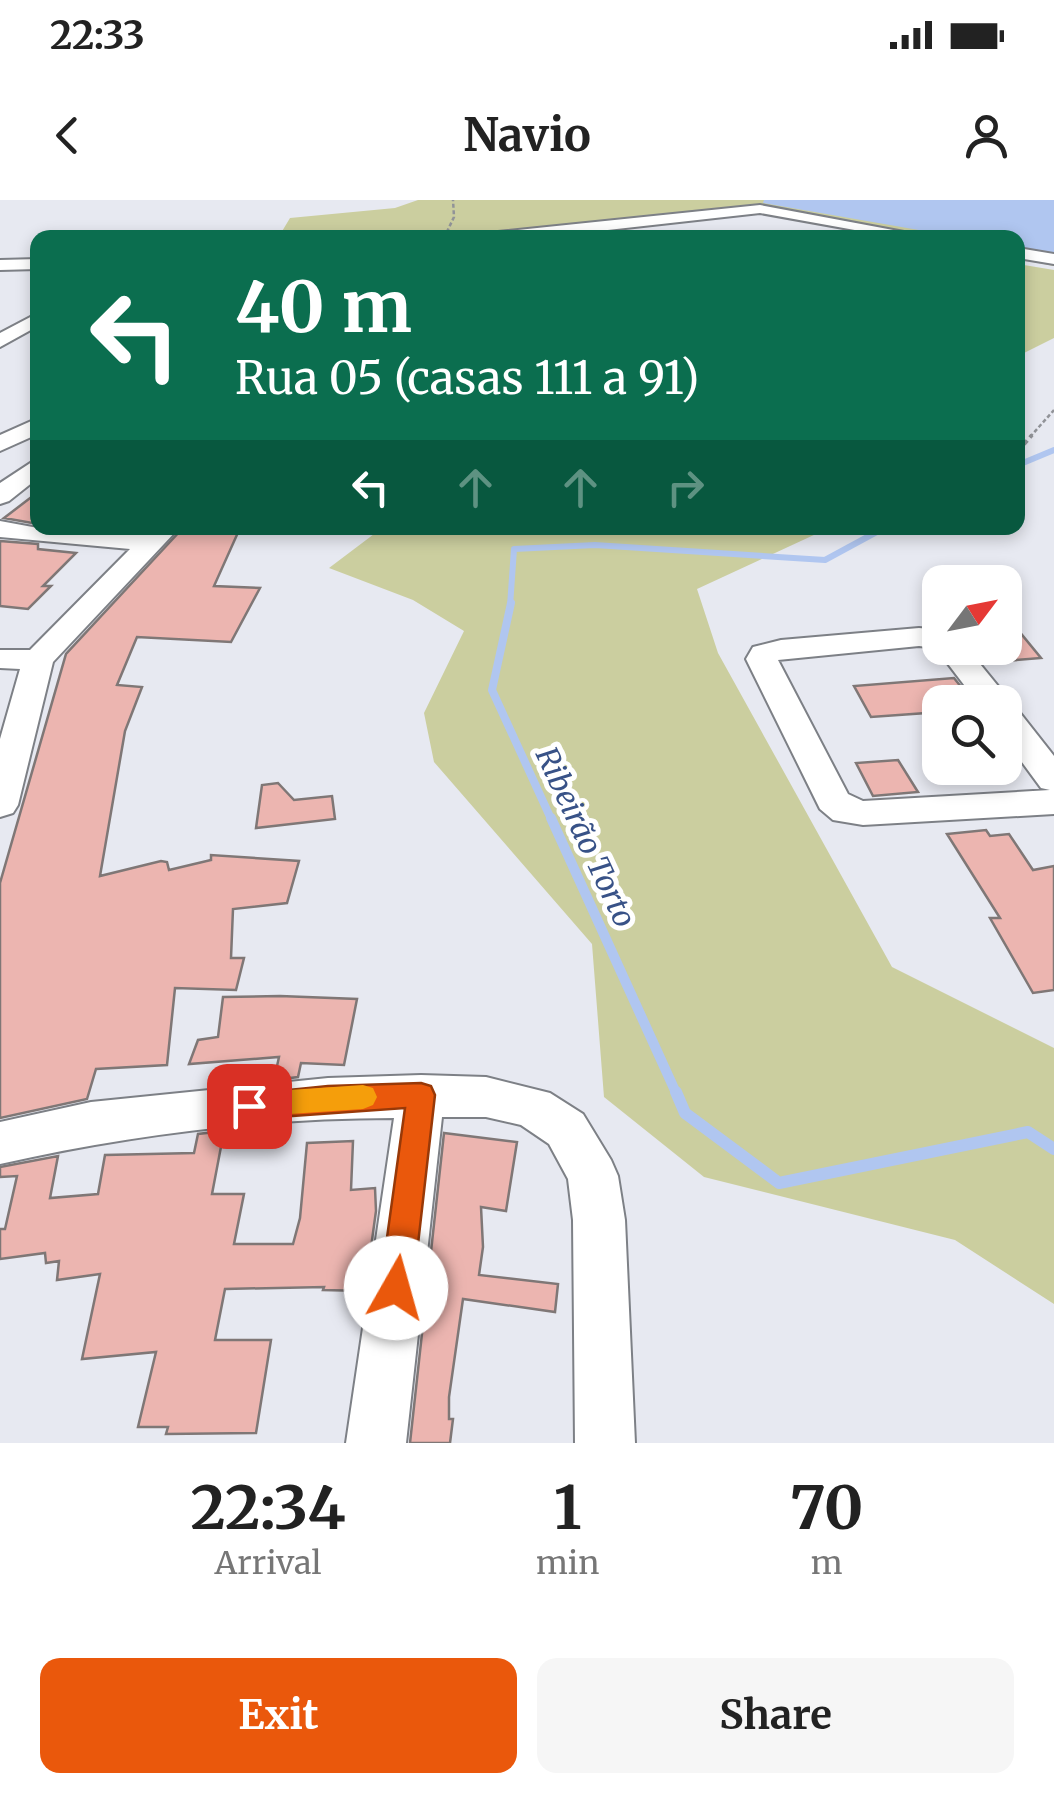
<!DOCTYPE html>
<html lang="en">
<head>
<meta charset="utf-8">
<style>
  :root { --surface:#fff; --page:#f6f6f6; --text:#222; --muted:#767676; --accent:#ea580c }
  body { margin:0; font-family:Merriweather,serif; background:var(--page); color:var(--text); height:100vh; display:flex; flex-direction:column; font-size:38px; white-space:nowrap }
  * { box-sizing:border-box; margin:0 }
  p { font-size:32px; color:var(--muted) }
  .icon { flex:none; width:55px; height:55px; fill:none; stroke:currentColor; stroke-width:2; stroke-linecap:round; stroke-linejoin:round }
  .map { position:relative; height:1243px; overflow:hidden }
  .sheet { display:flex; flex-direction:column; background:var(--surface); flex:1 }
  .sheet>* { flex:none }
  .banner { position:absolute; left:30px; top:30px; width:995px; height:305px; border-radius:20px; box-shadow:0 5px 15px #0003; background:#0b6e4f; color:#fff; overflow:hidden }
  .needle { width:65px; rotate:58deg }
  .buttons { position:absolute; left:922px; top:365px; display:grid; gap:20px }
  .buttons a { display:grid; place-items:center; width:100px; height:100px; border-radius:20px; background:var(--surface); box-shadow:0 5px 15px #0003; font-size:50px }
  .pin { position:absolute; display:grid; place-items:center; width:85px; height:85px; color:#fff; margin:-42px; border-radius:20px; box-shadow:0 5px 15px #0006 }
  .me { position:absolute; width:110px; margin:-55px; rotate:7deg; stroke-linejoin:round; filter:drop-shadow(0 0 8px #0008) }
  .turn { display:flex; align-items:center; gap:35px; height:210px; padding:0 40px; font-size:45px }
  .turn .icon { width:130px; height:130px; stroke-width:2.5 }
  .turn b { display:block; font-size:70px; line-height:85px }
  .lanes { display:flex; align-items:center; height:95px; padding:0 40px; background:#0003; justify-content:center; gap:50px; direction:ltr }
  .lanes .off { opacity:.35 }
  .eta { display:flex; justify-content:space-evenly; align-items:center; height:170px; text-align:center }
  .eta b { font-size:60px; font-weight:700; line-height:70px }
  .cta { display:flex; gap:20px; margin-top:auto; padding:20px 40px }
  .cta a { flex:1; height:115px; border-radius:20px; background:var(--accent); color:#fff; font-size:40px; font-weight:700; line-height:115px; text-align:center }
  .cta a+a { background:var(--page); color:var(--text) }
  .status { display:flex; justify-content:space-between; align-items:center; height:70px; padding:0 50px; background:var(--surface); direction:ltr }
  .status svg { height:28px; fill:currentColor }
  header { display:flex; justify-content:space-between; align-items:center; height:130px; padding:0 40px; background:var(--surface); font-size:45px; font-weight:700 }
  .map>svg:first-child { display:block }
</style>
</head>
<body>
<div class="status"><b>22:33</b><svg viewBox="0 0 49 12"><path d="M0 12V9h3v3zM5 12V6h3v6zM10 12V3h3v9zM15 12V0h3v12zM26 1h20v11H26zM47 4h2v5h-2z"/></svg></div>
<header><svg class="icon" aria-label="back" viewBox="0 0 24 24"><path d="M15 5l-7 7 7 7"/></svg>Navio<svg class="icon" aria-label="person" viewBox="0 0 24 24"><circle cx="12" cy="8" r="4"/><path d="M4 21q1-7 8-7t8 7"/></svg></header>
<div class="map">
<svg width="1054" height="1243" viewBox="0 0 1054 1243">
  <rect width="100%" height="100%" fill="#e7e9f1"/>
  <path fill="#cbce9f" d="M418 0H1054V66L1018 59V38L895 37 750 12 756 4 614 19 616 37 278 38 290 18 395 8Z
    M1018 64 1054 70V138L1018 156Z
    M382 328H829L697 389 718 453 892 767 1054 848V1104L955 1040 704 977 604 897 592 744 434 562 424 513 464 431 413 400 329 368Z"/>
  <path fill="#b0c6f0" d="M764 0H1054V54L1018 48V38L959 37 763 3Z"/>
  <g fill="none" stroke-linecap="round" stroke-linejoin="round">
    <path stroke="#b0c6f0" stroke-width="6" d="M1018 265 1054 250
      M510 406 514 349 595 345 825 360 884 328"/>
    <path stroke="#b0c6f0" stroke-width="8" d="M511 403 492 490 552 621"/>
    <path stroke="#b0c6f0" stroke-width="10" d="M551 618 677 895"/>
    <path stroke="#b0c6f0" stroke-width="12" d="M676 892 685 913 779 983 1028 932 1054 949"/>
  </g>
  <path fill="#ecb5b0" stroke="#7f7776" stroke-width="2.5" d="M38 292V324L4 318Z
    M214 328H240L214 386 260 388 231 442 137 437 117 485 142 487 125 531 100 676 161 661 167 662 169 670 211 660V655L299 661 287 703 233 709 231 758H244L236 790 175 788 167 865 96 869 87 899 0 918V683L66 454 182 329 213 331Z
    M0 341 38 344V349L76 353 43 386H51L28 409 0 406Z
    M1005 414 1041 458 1005 461Z
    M954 478 973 502H940V512L871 517 854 486Z
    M898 560 918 592 873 596 856 563Z
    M278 583 294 600 332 596 335 619 256 628 262 585Z
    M986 630 990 636 1009 634 1033 670 1054 666V790L1033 793 990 718H1000L947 634Z
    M280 796 357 799 344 865 301 863 298 877 274 880 279 857 189 864 198 840 218 837 223 797Z
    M224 931 212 994H244L234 1044H293L300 1018 307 943 353 941 351 990 375 988 376 1011 365 1091 323 1090 324 1087 225 1089 215 1140H271L256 1233 166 1234 168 1227H138L156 1152 82 1159 100 1074 57 1080 59 1061 46 1063 45 1053 0 1059V1029H5L17 976 0 977V967L58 956 50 998 98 994 105 955 194 953 198 934Z
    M444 933 517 942 506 1011 481 1007 483 1047 479 1075 558 1084 555 1112 463 1099 449 1197V1219H453L450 1243H410Z"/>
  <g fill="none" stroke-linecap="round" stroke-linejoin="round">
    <g stroke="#7d8086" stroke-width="4">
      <path id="minor" d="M760 5 936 38H899L760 13 536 38H481L488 33Z
        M1018 48 1054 54V64L1018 58Z
        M38 59V69L0 70V60Z
        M38 113V126L0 147V133Z
        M38 218V234L0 251V235Z
        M38 258V278L9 301 0 304V283Z
        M0 321 38 328 145 334 152 328H179L53 462 18 605 13 613 0 617V539L20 469 0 468V450H30L130 349 0 337Z
        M919 428 940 430V448H967L1011 502 1007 507 1017 509 1054 556V614L863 625 833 620 820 609 746 459 753 447 781 440ZM919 446 936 448 977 502H1005V539L1041 588 1050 590 863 601 848 594 778 460Z
        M421 875 486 877 550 893 583 914 611 960 618 976 625 1020 635 1243H575L573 1020 568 979 549 944 521 925 486 917H442L406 1243H346L394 918C262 918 128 935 0 964V922L91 902 328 878Z"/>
    </g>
    <path stroke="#919398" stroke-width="2.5" stroke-dasharray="4 2.5" stroke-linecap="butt" d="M444 38 454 17 453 0
      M1030 237 1054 210"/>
    <path stroke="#919398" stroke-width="4" stroke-dasharray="5 4" stroke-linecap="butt" d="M1018 251 1032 235"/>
    <use href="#minor" fill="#fff" fill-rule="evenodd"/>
  </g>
  <path fill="#ea580c" stroke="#983908" stroke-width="2.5" d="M421 883 431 886 435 895 413 1088 408 1100 396 1104 384 1100 380 1088 405 908 249 919 238 915 234 906 238 898 249 894 328 886Z"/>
  <path fill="#f59e0b" d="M363 885 373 888 377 897 373 905 363 909 289 914 279 911 275 902 279 893 289 890Z"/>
  <g text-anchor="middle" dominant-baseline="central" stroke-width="10" stroke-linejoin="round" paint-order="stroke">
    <g font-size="30" font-style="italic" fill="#385287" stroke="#fff">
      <text transform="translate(586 637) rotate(65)">Ribeirão Torto</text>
    </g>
  </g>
</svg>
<div class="buttons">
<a><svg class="needle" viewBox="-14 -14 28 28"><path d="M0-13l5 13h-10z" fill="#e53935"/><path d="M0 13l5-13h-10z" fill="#767676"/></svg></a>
<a><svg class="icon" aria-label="search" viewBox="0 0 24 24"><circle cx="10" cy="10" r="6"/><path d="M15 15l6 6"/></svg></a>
</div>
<div class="pin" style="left:249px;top:906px;background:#d93025"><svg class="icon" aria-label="arrive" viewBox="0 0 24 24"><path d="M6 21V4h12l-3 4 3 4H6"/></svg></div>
<svg class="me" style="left:396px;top:1088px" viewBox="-20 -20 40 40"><circle r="19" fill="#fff"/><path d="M0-13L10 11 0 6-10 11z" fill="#ea580c"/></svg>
<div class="banner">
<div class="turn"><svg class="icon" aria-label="left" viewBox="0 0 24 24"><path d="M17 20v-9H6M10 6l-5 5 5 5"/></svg><div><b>40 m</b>Rua 05 (casas 111 a 91)</div></div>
<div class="lanes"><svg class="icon" aria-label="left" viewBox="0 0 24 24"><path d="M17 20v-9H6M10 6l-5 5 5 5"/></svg><svg class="icon off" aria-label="ahead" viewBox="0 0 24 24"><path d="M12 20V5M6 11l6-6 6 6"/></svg><svg class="icon off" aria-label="ahead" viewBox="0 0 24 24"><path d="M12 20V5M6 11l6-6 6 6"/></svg><svg class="icon off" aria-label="right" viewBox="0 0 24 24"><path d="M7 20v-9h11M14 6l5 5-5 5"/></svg></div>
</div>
</div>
<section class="sheet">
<div class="eta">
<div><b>22:34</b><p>Arrival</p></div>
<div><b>1</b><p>min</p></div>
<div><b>70</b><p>m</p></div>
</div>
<div class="cta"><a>Exit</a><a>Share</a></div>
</section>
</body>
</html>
